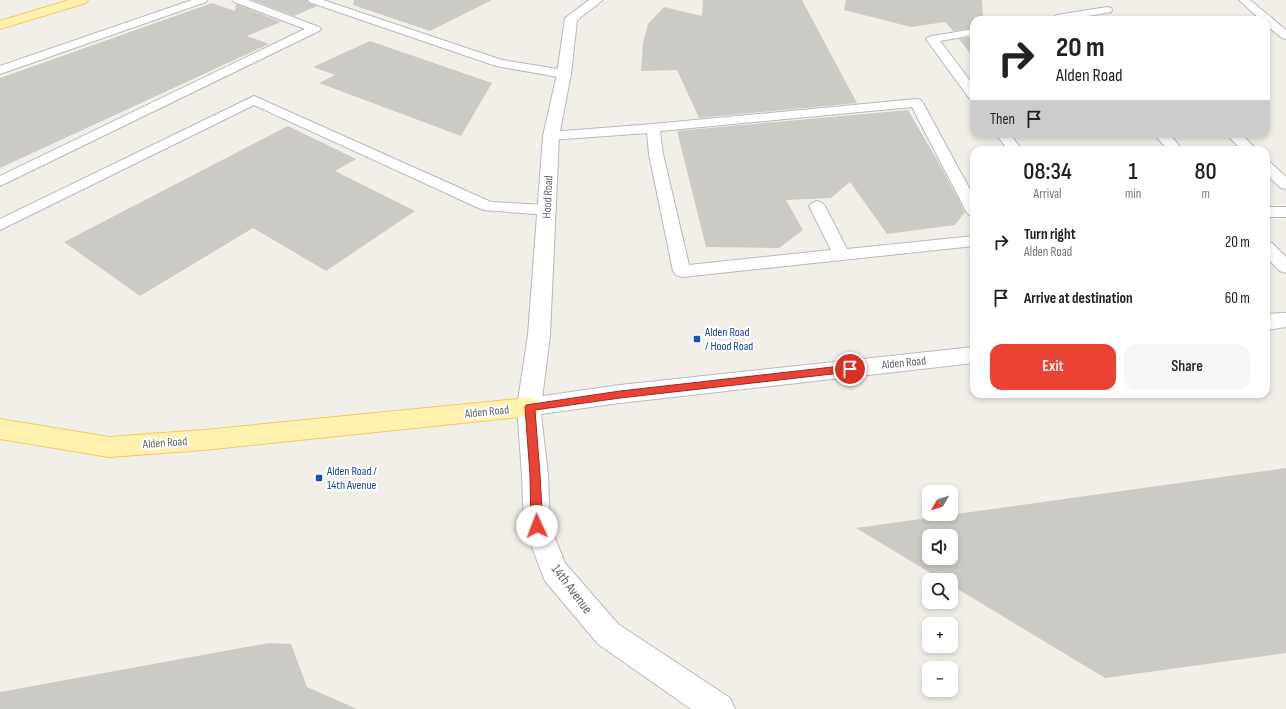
<!DOCTYPE html>
<html lang="en">
<head>
<meta charset="utf-8">
<style>
  :root { --surface:#fff; --page:#f6f6f6; --text:#222; --muted:#767676; --accent:#ea4335 }
  body { margin:0; font-family:"Sofia Sans Condensed",sans-serif; background:var(--page); color:var(--text); height:100vh; display:flex; flex-direction:column; font-size:15px; white-space:nowrap }
  * { box-sizing:border-box; margin:0 }
  p { font-size:13px; color:var(--muted) }
  .icon { flex:none; width:22px; height:22px; fill:none; stroke:currentColor; stroke-width:2; stroke-linecap:round; stroke-linejoin:round }
  .map { position:relative; flex:1; overflow:hidden }
  .panel { position:absolute; left:970px; top:146px; width:300px; height:252px; display:flex; flex-direction:column; background:var(--surface); border-radius:12px; box-shadow:0 2px 6px #0003 }
  .panel>* { flex:none }
  .hud { position:absolute; left:970px; top:16px; width:300px; height:122px; border-radius:12px; box-shadow:0 2px 6px #0003; background:#fff; color:var(--text); overflow:hidden }
  .needle { width:26px; rotate:231deg }
  .buttons { position:absolute; left:922px; top:485px; display:grid; gap:8px }
  .buttons a { display:grid; place-items:center; width:36px; height:36px; border-radius:8px; background:var(--surface); box-shadow:0 2px 6px #0003; font-size:20px }
  .pin { position:absolute; display:grid; place-items:center; width:34px; height:34px; color:#fff; margin:-17px; border:2px solid #fff; border-radius:50%; box-shadow:0 1px 4px #0007 }
  .me { position:absolute; width:44px; margin:-22px; rotate:358deg; stroke-linejoin:round; filter:drop-shadow(0 0 3px #0008) }
  .turn { display:flex; align-items:center; gap:14px; height:84px; padding:0 20px; font-size:18px }
  .turn .icon { width:52px; height:52px; stroke-width:2.5 }
  .turn b { display:block; font-size:28px; line-height:34px }
  .then { display:flex; align-items:center; height:38px; padding:0 20px; background:#0003; gap:8px; font-size:15px }
  .eta { display:flex; justify-content:space-evenly; align-items:center; height:68px; text-align:center }
  .eta b { font-size:24px; font-weight:600; line-height:28px }
  .action { display:flex; gap:8px; margin-top:auto; padding:8px 20px }
  .action a { flex:1; height:46px; border-radius:12px; background:var(--accent); color:#fff; font-size:16px; font-weight:600; line-height:46px; text-align:center }
  .action a+a { background:var(--page); color:var(--text) }
  ul { padding:0; list-style:none }
  li { display:flex; align-items:center; gap:12px; height:56px; padding:0 20px }
  li div { flex:1 }
  li b { display:block; font-size:15px }
  li em { font-style:normal }
  .map>svg:first-child { display:block }
</style>
</head>
<body>
<div class="map">
<svg width="1286" height="709" viewBox="0 0 1286 709">
  <rect width="100%" height="100%" fill="#f1efe8"/>
  <path fill="#cccac5" fill-rule="evenodd" d="M252 0H307L309 3 317 6 294 16Z
    M354 0H492L430 31 353 5Z
    M703 0H802L857 103 699 118 677 70 641 71 643 43 648 24 664 7 702 16Z
    M846 0H982L983 16 974 17V28L953 31 945 22 911 27 844 10Z
    M212 3 235 11 236 4 281 22 247 36 269 44 0 168V78Z
    M974 37V58L959 39Z
    M370 41 492 83 461 136 319 83 335 75 313 67Z
    M908 110 940 165 965 212 955 225 887 234 850 182 831 198 786 200 803 230 779 248 706 247 677 131Z
    M288 126 356 159 335 171 415 211 326 271 253 228 140 296 64 242Z
    M1286 468V653L1105 678 951 585V580H942L856 528ZM929 536H951V558H929Z
    M269 643 291 644 307 687 357 709H0V692Z"/>
  <g fill="none" stroke-linecap="round" stroke-linejoin="round">
    <g stroke="#b5b8bc" stroke-width="2">
      <path id="service" d="M192 0H207L206 2 0 74V66Z
        M233 0H248L319 27 321 29 319 31 0 186V176L305 29 234 2Z
        M308 0H323L502 60 564 70 568 71 570 74 568 77 564 78 496 66 309 2Z
        M1239 0H1250L1286 30V39L1282 38 1266 25V20H1261Z
        M1107 7 1111 8 1112 10 1111 12 1065 20H1053L1052 18 1057 15Z
        M974 29V35L940 41 974 86V99L969 98 926 39 928 37 932 36Z
        M254 96 491 202 548 205 554 207 556 210 554 213 548 215 483 210 254 105 0 230V219Z
        M916 99 921 100 923 103 974 197V216L968 214 966 211 912 107 660 131 663 154 689 265 831 250 809 206 812 203 817 201 822 203 825 206 847 249 974 236V246L682 277 676 275 673 271 649 154 647 133 551 140 546 139 544 136 546 133 551 132 653 124Z
        M996 134H1010L1022 150H1008Z
        M1154 134H1169L1183 150H1168Z
        M1226 134H1241L1257 150H1242Z
        M1266 162 1271 163 1286 177V189L1281 188 1266 174Z
        M1266 207H1286V217H1266Z
        M1266 242 1272 243 1286 257V273L1280 271 1266 257Z"/>
    </g>
    <g stroke="#b5b8bc" stroke-width="2">
      <path id="minor" d="M589 0H603L577 20 571 74 559 136 550 335 541 407 537 414 529 416 521 414 517 407 528 335 543 136 557 74 565 18Z"/>
    </g>
    <g stroke="#b6babf" stroke-width="2">
      <path id="secondary" d="M1286 313V327L1266 330V314Z
        M974 347V363L620 403 541 414 548 475 550 526 565 563 618 624 730 698 735 709H691L598 644 545 581 524 526 522 475 517 407 521 400 529 398 620 385Z"/>
    </g>
    <g stroke="#f2c960" stroke-width="2">
      <path id="primary" d="M69 0H88L86 3 0 29V21Z
        M529 398 537 400 541 407 537 414 529 416 204 450 109 457 0 439V419L109 437 204 430Z"/>
    </g>
    <use href="#service" fill="#fff" fill-rule="evenodd"/>
    <use href="#minor" fill="#fff" fill-rule="evenodd"/>
    <use href="#secondary" fill="#fff" fill-rule="evenodd"/>
    <use href="#primary" fill="#fff2af" fill-rule="evenodd"/>
  </g>
  <path fill="#ea4335" stroke="#982c22" d="M850 365 854 369 850 372 620 398 535 410 540 475 543 526 541 530 537 531 533 530 531 526 530 475 525 407 526 405 620 391Z"/>
  <g fill="#1a4fb4" stroke="#fff" stroke-width="1.5">
    <rect x="693" y="335" width="8" height="8" rx="2"/>
    <rect x="315" y="474" width="8" height="8" rx="2"/>
  </g>
  <g text-anchor="middle" dominant-baseline="central" stroke-width="4" stroke-linejoin="round" paint-order="stroke">
    <g font-size="12" fill="#5f6368" stroke="#fff">
      <text transform="translate(548 197) rotate(-87)">Hood Road</text>
      <text transform="translate(904 363) rotate(-6)">Alden Road</text>
      <text transform="translate(487 412) rotate(-6)">Alden Road</text>
      <text transform="translate(165 443) rotate(-4)">Alden Road</text>
    </g>
    <g font-size="12" fill="#164399" stroke="#fff" text-anchor="start">
      <text x="705" y="332">Alden Road<tspan x="705" dy="14">/ Hood Road</tspan></text>
      <text x="327" y="471">Alden Road /<tspan x="327" dy="14">14th Avenue</tspan></text>
    </g>
    <g font-size="14" fill="#5f6368" stroke="#fff">
      <text transform="translate(572 589) rotate(53)">14th Avenue</text>
    </g>
  </g>
</svg>
<div class="buttons">
<a><svg class="needle" viewBox="-14 -14 28 28"><path d="M0-13l5 13h-10z" fill="#e53935"/><path d="M0 13l5-13h-10z" fill="#767676"/></svg></a>
<a><svg class="icon" aria-label="sound" viewBox="0 0 24 24"><path d="M4 9h4l5-4v14l-5-4H4zM17 9q2 3 0 6"/></svg></a>
<a><svg class="icon" aria-label="search" viewBox="0 0 24 24"><circle cx="10" cy="10" r="6"/><path d="M15 15l6 6"/></svg></a>
<a>+</a>
<a>−</a>
</div>
<div class="pin" style="left:850px;top:369px;background:#d93025"><svg class="icon" aria-label="arrive" viewBox="0 0 24 24"><path d="M6 21V4h12l-3 4 3 4H6"/></svg></div>
<svg class="me" style="left:537px;top:526px" viewBox="-20 -20 40 40"><circle r="19" fill="#fff"/><path d="M0-13L10 11 0 6-10 11z" fill="#ea4335"/></svg>
<div class="hud">
<div class="turn"><svg class="icon" aria-label="right" viewBox="0 0 24 24"><path d="M7 20v-9h11M14 6l5 5-5 5"/></svg><div><b>20 m</b>Alden Road</div></div>
<div class="then">Then<svg class="icon" aria-label="arrive" viewBox="0 0 24 24"><path d="M6 21V4h12l-3 4 3 4H6"/></svg></div>
</div>
<section class="panel">
<div class="eta">
<div><b>08:34</b><p>Arrival</p></div>
<div><b>1</b><p>min</p></div>
<div><b>80</b><p>m</p></div>
</div>
<ul>
<li><svg class="icon" aria-label="right" viewBox="0 0 24 24"><path d="M7 20v-9h11M14 6l5 5-5 5"/></svg><div><b>Turn right</b><p>Alden Road</p></div><em>20 m</em></li>
<li><svg class="icon" aria-label="arrive" viewBox="0 0 24 24"><path d="M6 21V4h12l-3 4 3 4H6"/></svg><div><b>Arrive at destination</b></div><em>60 m</em></li>
</ul>
<div class="action"><a>Exit</a><a>Share</a></div>
</section>
</div>
</body>
</html>
